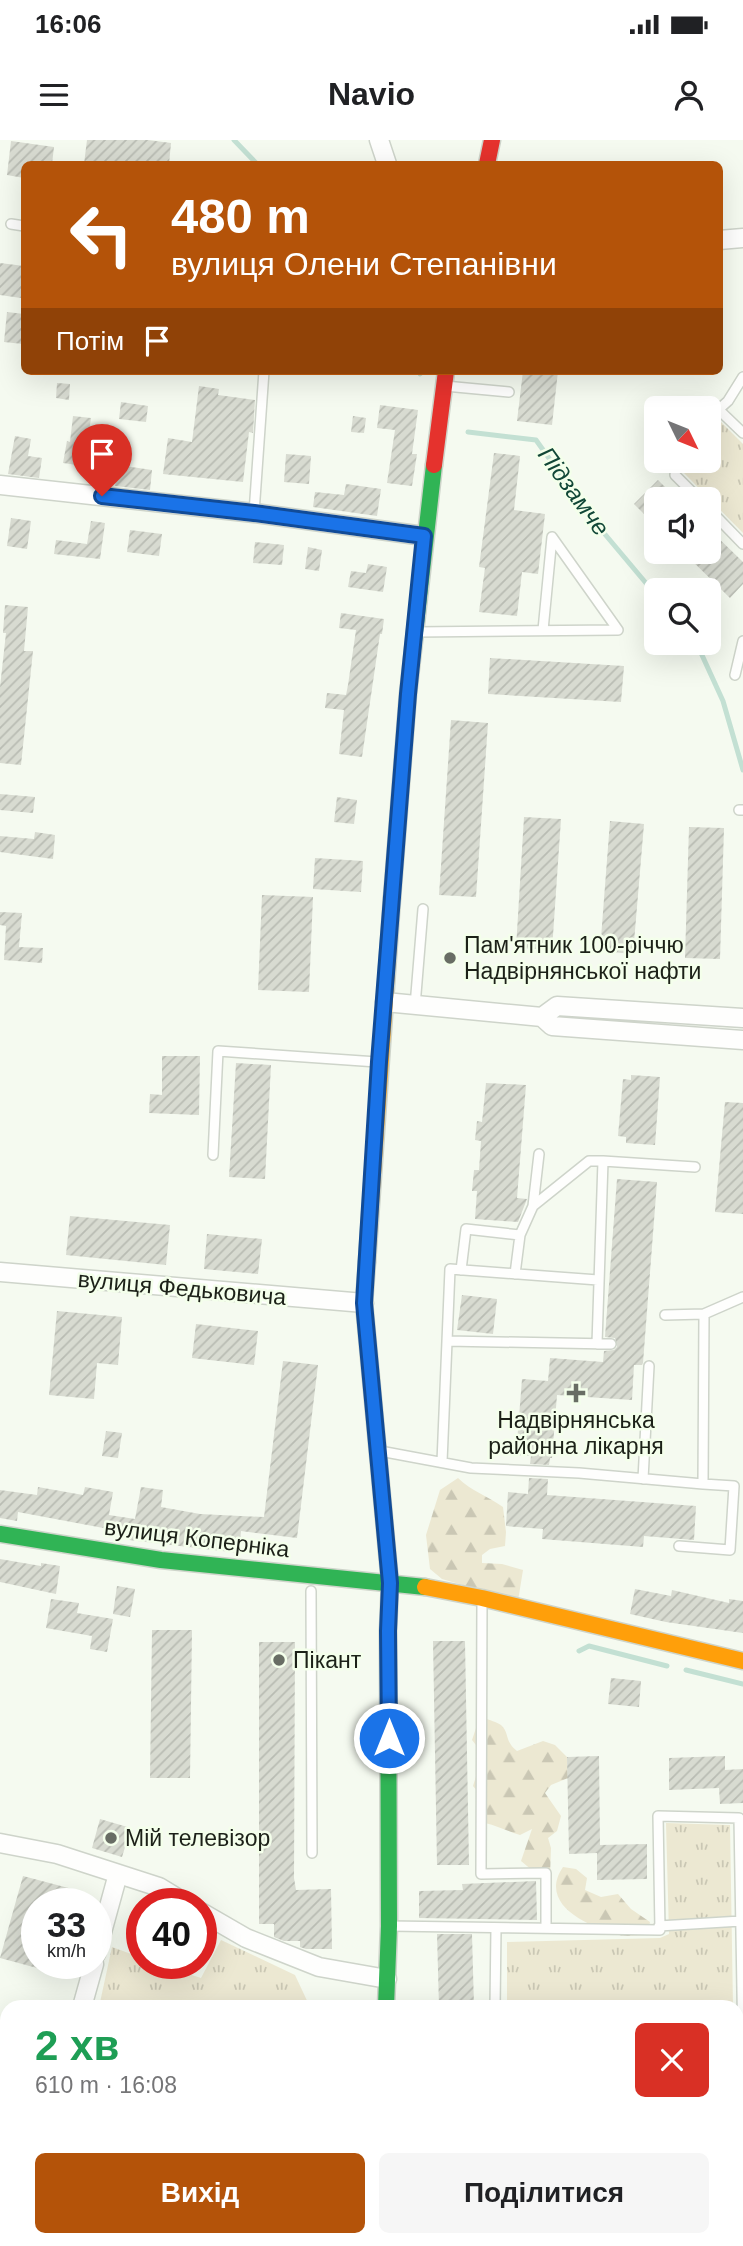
<!DOCTYPE html>
<html lang="uk">
<head>
<meta charset="utf-8">
<style>
  :root { --surface:#fff; --page:#f6f6f6; --text:#202124; --muted:#757577; --accent:#b45309 }
  body { margin:0; font-family:Arial,sans-serif; background:var(--page); color:var(--text); height:100vh; display:flex; flex-direction:column; font-size:26px; white-space:nowrap }
  * { box-sizing:border-box; margin:0 }
  p { font-size:23px; color:var(--muted) }
  .icon { flex:none; width:38px; height:38px; fill:none; stroke:currentColor; stroke-width:2; stroke-linecap:round; stroke-linejoin:round }
  .map { position:relative; flex:1; overflow:hidden }
  .side { position:absolute; left:0px; top:1860px; width:744px; height:247px; display:flex; flex-direction:column; background:var(--surface); border-radius:21px 21px 0 0; box-shadow:0 7px 28px #0002 }
  .side>* { flex:none }
  .guide { position:absolute; left:21px; top:21px; width:702px; height:214px; border-radius:10px; box-shadow:0 7px 28px #0002; background:#b45309; color:#fff; overflow:hidden }
  .needle { width:46px; rotate:133deg }
  .controls { position:absolute; left:644px; top:256px; display:grid; gap:14px }
  .controls a { display:grid; place-items:center; width:77px; height:77px; border-radius:10px; background:var(--surface); box-shadow:0 7px 28px #0002; font-size:35px }
  .speed { position:absolute; left:21px; top:1748px; display:flex; gap:14px; font-size:35px; font-weight:700; text-align:center }
  .speed>* { display:grid; place-content:center; width:91px; height:91px; border-radius:50%; background:var(--surface); box-shadow:0 7px 28px #0002; line-height:1 }
  .speed small { font-size:18px; font-weight:400 }
  .speed .limit { border:10px solid #d22; background:#fff; color:#111 }
  .pin { position:absolute; display:grid; place-items:center; width:60px; height:60px; color:#fff; margin:-72px -30px; border-radius:50% 50% 50% 0; rotate:-45deg; box-shadow:0 0 7px #0007 }
  .pin .icon { rotate:45deg }
  .me { position:absolute; width:77px; margin:-38px; rotate:0deg; stroke-linejoin:round; filter:drop-shadow(0 0 5px #0008) }
  .turn { display:flex; align-items:center; gap:24px; height:147px; padding:0 35px; font-size:32px }
  .turn .icon { width:91px; height:91px; stroke-width:2.5 }
  .turn b { display:block; font-size:49px; line-height:60px }
  .then { display:flex; align-items:center; height:66px; padding:0 35px; background:#0003; gap:14px; font-size:26px }
  .round { display:grid; place-items:center; flex:none; width:74px; height:74px; border-radius:10px; background:var(--page) }
  .head { display:flex; align-items:center; justify-content:space-between; height:119px; padding:0 35px }
  h1 { font-size:42px; font-weight:700; line-height:52px; color:#1e9e55 }
  .button { display:flex; gap:14px; margin-top:auto; padding:14px 35px }
  .button a { flex:1; height:80px; border-radius:10px; background:var(--accent); color:#fff; font-size:28px; font-weight:700; line-height:80px; text-align:center }
  .button a+a { background:var(--page); color:var(--text) }
  .status { display:flex; justify-content:space-between; align-items:center; height:49px; padding:0 35px; background:var(--surface); direction:ltr }
  .status svg { height:19px; fill:currentColor }
  header { display:flex; justify-content:space-between; align-items:center; height:91px; padding:0 35px; background:var(--surface); font-size:32px; font-weight:700 }
  .map>svg:first-child { display:block }
</style>
</head>
<body>
<div class="status"><b>16:06</b><svg viewBox="0 0 49 12"><path d="M0 12V9h3v3zM5 12V6h3v6zM10 12V3h3v9zM15 12V0h3v12zM26 1h20v11H26zM47 4h2v5h-2z"/></svg></div>
<header><svg class="icon" aria-label="menu" viewBox="0 0 24 24"><path d="M4 6h16M4 12h16M4 18h16"/></svg>Navio<svg class="icon" aria-label="person" viewBox="0 0 24 24"><circle cx="12" cy="8" r="4"/><path d="M4 21q1-7 8-7t8 7"/></svg></header>
<div class="map">
<svg width="743" height="2106" viewBox="0 0 743 2106">
  <defs>
    <pattern id="grass-tufts" width="24" height="20" patternUnits="userSpaceOnUse" patternTransform="scale(1.75)"><rect width="24" height="20" fill="#ece8d2"/><path d="M3 7l-1-3M5 7V3M7 7l1-3M15 17l-1-3M17 17v-4M19 17l1-3" fill="none" stroke="#cac7b4"/></pattern>
    <pattern id="forest-firs" width="22" height="20" patternUnits="userSpaceOnUse" patternTransform="scale(1.75)"><rect width="22" height="20" fill="#ece8d2"/><path d="M5 1l3.5 6h-7zM16 11l3.5 6h-7z" fill="#cac7b4"/></pattern>
    <pattern id="building-hatch" width="6" height="6" patternUnits="userSpaceOnUse" patternTransform="scale(1.75)"><rect width="6" height="6" fill="#d8dbd1"/><path d="M-1 1l2-2M0 6l6-6M5 7l2-2" fill="none" stroke="#b9bcb3"/></pattern>
  </defs>
  <rect width="100%" height="100%" fill="#f5faf0"/>
  <path fill="url(#grass-tufts)" d="M719 280 743 304V393L684 333 685 320H709V292Z
    M666 1683 730 1685 733 1867H507V1802L660 1798 669 1794Z
    M221 1800 295 1835 310 1867H99L112 1807 142 1818V1824H158L201 1838Z"/>
  <path fill="url(#forest-firs)" d="M458 1338C471 1351 488 1356 503 1367L506 1392 505 1406 490 1409 482 1415V1423L502 1424 523 1430 518 1461 442 1439 430 1429 426 1395 440 1350Z
    M484 1578C489 1580 497 1582 501 1585 510 1593 504 1601 517 1611L543 1601 555 1605 567 1617 568 1638 551 1645 545 1653 561 1676 557 1691 548 1698 551 1708 550 1736H539L521 1721 532 1689 520 1695C507 1691 498 1686 485 1683L483 1658 473 1646 483 1614 472 1600 476 1588Z
    M563 1727 576 1729 587 1738 585 1750 601 1757 618 1754 631 1769 650 1782 647 1795C638 1795 627 1797 619 1795 590 1787 537 1765 563 1727Z"/>
  <g fill="none" stroke-linecap="round" stroke-linejoin="round">
    <path stroke="#c3e0d3" stroke-width="5" d="M234 0 257 24
      M419 231 420 234
      M468 292 536 300 593 380 656 455
      M696 502 723 561 743 630
      M579 1511 589 1506 667 1526
      M686 1530 743 1544
      M209 2106 215 2100"/>
  </g>
  <path fill="url(#building-hatch)" d="M87 0H148L171 3 169 24H84Z
    M11 1 54 7 52 24H24V38L7 35Z
    M0 123 24 126 21 158 0 155Z
    M7 172 24 174 23 204 4 202Z
    M523 231H558L552 285 517 281Z
    M57 243 70 244 69 260 56 258Z
    M199 246 219 249 218 255 255 260 253 293 249 292 243 342 163 334 168 298 192 302Z
    M121 262 148 266 146 282 119 279Z
    M380 265 418 270 412 314H417L412 346 387 343 395 290 377 288Z
    M73 276 91 278 84 326 63 323 67 301 70 302Z
    M353 276 366 278 364 293 351 292Z
    M15 296 31 299 28 316 42 318 39 338 8 334Z
    M494 313 520 316 514 370 545 374 538 434 522 432 517 476 479 472 485 428 479 427Z
    M286 314 311 316 309 344 284 342Z
    M118 325 152 330 150 350 115 346Z
    M658 340 677 359H656V386L634 364Z
    M346 344 381 349 377 376 313 367 315 352 344 355Z
    M11 378 31 381 27 409 7 406Z
    M91 381 105 383 100 419 54 414 56 400 87 404Z
    M709 389 743 422V444L730 458 682 411H709Z
    M130 390 162 394 159 416 127 412Z
    M255 402 284 405 282 425 253 423Z
    M308 407 322 410 319 431 305 429Z
    M368 424 387 427 383 452 348 447 351 431 366 433Z
    M5 465 28 467 24 511H33L21 625 0 623V547L6 493H3Z
    M341 473 384 479 382 494H380L362 617 339 614 344 570 325 568 327 553 346 555 348 545 356 490 339 488Z
    M490 518 624 526 621 562 488 554Z
    M451 580 488 583 476 757 439 755Z
    M0 654 35 657 33 673 0 670Z
    M337 657 357 660 354 684 334 682Z
    M524 677 561 679 552 810 516 808Z
    M610 681 644 684 633 814 600 811Z
    M689 687 724 688 720 819 685 818Z
    M35 692 55 695 53 719 0 712V696L34 699Z
    M315 718 363 721 361 752 313 749Z
    M262 755 313 757 309 852 258 850Z
    M0 772 22 773 19 807 43 808 42 823 4 820 6 786 0 785Z
    M162 916H200L199 975 149 973 150 954 162 955Z
    M236 923 271 925 265 1039 229 1037Z
    M631 935 660 937 655 1005 626 1003V997L618 996 623 939 631 940Z
    M486 943 526 945 517 1058 527 1059 518 1082 475 1079 477 1051H472L474 1030H479L481 1001 475 1000 477 981 482 982Z
    M725 962 743 963V1074L715 1072Z
    M617 1039 657 1042 643 1223 642 1225H634L632 1260 557 1255 552 1318H550L549 1325 530 1324 531 1316 516 1315 522 1239 548 1241 550 1218 603 1222 604 1211 614 1210 617 1207 615 1198 605 1197Z
    M70 1076 170 1085 166 1125 66 1115Z
    M207 1094 262 1099 258 1134 204 1129Z
    M462 1155 497 1159 493 1194 457 1190Z
    M57 1171 122 1177 118 1225 97 1223 94 1259 49 1255Z
    M196 1184 258 1191 254 1225 192 1218Z
    M283 1221 318 1225 297 1398 241 1391 239 1413 129 1400 130 1393 18 1372 17 1381 0 1378V1350L37 1355 38 1347 83 1355 85 1347 113 1352 109 1375 135 1379 141 1347 163 1350 161 1367 200 1374 264 1377Z
    M106 1291 122 1293 118 1318 102 1316Z
    M529 1338 548 1339 547 1355 696 1366 694 1400 644 1396 643 1407 542 1399 543 1389 506 1386 508 1352 528 1354Z
    M0 1419 41 1426V1423L60 1426 56 1454 0 1442Z
    M117 1446 135 1449 130 1477 113 1474Z
    M635 1449 671 1456 672 1450 729 1463V1459L743 1461V1493L666 1482 630 1474Z
    M51 1459 79 1463 77 1473 113 1479 107 1512 90 1509 92 1496 46 1488Z
    M152 1490H192L190 1638H150Z
    M433 1501H465L469 1725H437Z
    M259 1502H295L294 1738 296 1750 331 1749 332 1809H306L300 1807V1801H284L274 1797V1784H259Z
    M611 1538 641 1541 639 1567 608 1564Z
    M599 1616 600 1705 647 1704V1739L597 1740V1713L569 1714 567 1617Z
    M725 1616V1630L743 1629V1663L720 1664 719 1648 669 1650V1618Z
    M100 1679 131 1688 122 1717 92 1708Z
    M23 1736 76 1750 72 1764H37V1828L0 1818Z
    M536 1741 537 1780 419 1778V1751L463 1750 462 1744Z
    M437 1794H472L474 1867H439Z"/>
  <g fill="none" stroke-linecap="round" stroke-linejoin="round">
    <g stroke="#ced4ca" stroke-width="12">
      <path id="lane" d="M11 84 24 86
        M445 246 509 252
        M718 269 743 293
        M709 278 728 261 743 237
        M677 320 675 335 699 359
        M709 369 743 404
        M254 373 264 231
        M416 492 618 490 552 397 543 490
        M735 535 743 501
        M739 670H743
        M415 866 423 769
        M213 1015 218 911 377 922
        M533 1066 539 1014
        M461 1130 466 1089 520 1095
        M515 1134 520 1095 533 1066 589 1021H603
        M665 1175 704 1174 743 1157
        M447 1201 611 1204
        M597 1204 603 1021 695 1027
        M380 1311 471 1328 579 1333 703 1344 704 1174
        M442 1322 450 1129 598 1140
        M643 1339 649 1226
        M679 1406 730 1410 734 1346 703 1344
        M311 1451 312 1713
        M482 1460 481 1734 546 1733V1788
        M389 1786 660 1790 658 1676 739 1678 743 1908
        M659 1786 741 1781
        M495 1867 496 1788
        M737 1920 743 1919
        M737 1987H743
        M537 2106V2100"/>
    </g>
    <g stroke="#ced4ca" stroke-width="21">
      <path id="street" d="M379 0 387 24
        M719 100 743 98
        M0 345 254 373 424 396
        M385 862 542 877 552 886 743 900
        M542 877 557 866 743 878
        M0 1132 364 1163
        M0 1703 57 1714 159 1747 187 1764
        M201 1772 246 1798 319 1827 387 1839
        M96 1814 118 1734
        M82 1867 94 1824"/>
    </g>
    <g stroke="#ced4ca" stroke-width="19">
      <path id="fast" d="M392 758 408 554 434 325
        M367 1122 364 1163 390 1443 388 1491 389 1786 386 1867
        M0 1394 161 1420 425 1447"/>
    </g>
    <g stroke="#ced4ca" stroke-width="19">
      <path id="slow" d="M367 1122 392 758
        M425 1447 482 1458 743 1521
        M369 2106 370 2100"/>
    </g>
    <g stroke="#ced4ca" stroke-width="19">
      <path id="jam" d="M487 24 492 0
        M434 325 446 231"/>
    </g>
    <use href="#lane" stroke="#fefefd" stroke-width="9"/>
    <use href="#street" stroke="#fefefd" stroke-width="18"/>
    <use href="#fast" stroke="#30b455" stroke-width="16"/>
    <use href="#slow" stroke="#ff9f0a" stroke-width="16"/>
    <use href="#jam" stroke="#e5322d" stroke-width="16"/>
  </g>
  <g fill="none" stroke-linecap="round" stroke-linejoin="round">
    <g stroke="#114b97" stroke-width="18">
      <path id="route" d="M102 356 254 373 424 396 408 554 379 922 364 1163 390 1443 388 1491 389 1598"/>
    </g>
    <use href="#route" stroke="#1a73e8" stroke-width="12"/>
  </g>
  <g fill="#686d64" stroke="#f4ffeb" stroke-width="2.5">
    <circle cx="450" cy="818" r="7"/>
    <path d="M572.5 1242.5h7v7h7v7h-7v7h-7v-7h-7v-7h7z"/>
    <circle cx="279" cy="1520" r="7"/>
    <circle cx="111" cy="1698" r="7"/>
  </g>
  <g text-anchor="middle" dominant-baseline="central" stroke-width="5" stroke-linejoin="round" paint-order="stroke">
    <g font-size="23" fill="#1c2118" stroke="#f4ffeb" text-anchor="start">
      <text x="464" y="805">Пам'ятник 100-річчю<tspan x="464" dy="26">Надвірнянської нафти</tspan></text>
      <text x="576" y="1280" text-anchor="middle">Надвірнянська<tspan x="576" dy="26">районна лікарня</tspan></text>
      <text x="293" y="1520">Пікант</text>
      <text x="125" y="1698">Мій телевізор</text>
    </g>
    <g font-size="23" fill="#1c2118" stroke="#f4ffeb">
      <text transform="translate(182 1148) rotate(5)">вулиця Федьковича</text>
      <text transform="translate(197 1398) rotate(7)">вулиця Коперніка</text>
    </g>
    <g font-size="24" font-style="italic" fill="#114737" stroke="#f4ffeb">
      <text transform="translate(574 351) rotate(54)">Підзамче</text>
    </g>
  </g>
</svg>
<div class="controls">
<a><svg class="needle" viewBox="-14 -14 28 28"><path d="M0-13l5 13h-10z" fill="#e53935"/><path d="M0 13l5-13h-10z" fill="#757577"/></svg></a>
<a><svg class="icon" aria-label="sound" viewBox="0 0 24 24"><path d="M4 9h4l5-4v14l-5-4H4zM17 9q2 3 0 6"/></svg></a>
<a><svg class="icon" aria-label="search" viewBox="0 0 24 24"><circle cx="10" cy="10" r="6"/><path d="M15 15l6 6"/></svg></a>
</div>
<div class="speed"><div>33<small>km/h</small></div><div class="limit">40</div></div>
<div class="pin" style="left:102px;top:356px;background:#d93025"><svg class="icon" aria-label="arrive" viewBox="0 0 24 24"><path d="M6 21V4h12l-3 4 3 4H6"/></svg></div>
<svg class="me" style="left:389px;top:1598px" viewBox="-20 -20 40 40"><circle r="17" fill="#1a73e8" stroke="#fff" stroke-width="3"/><path d="M0-11L8 9 0 5-8 9z" fill="#fff"/></svg>
<div class="guide">
<div class="turn"><svg class="icon" aria-label="left" viewBox="0 0 24 24"><path d="M17 20v-9H6M10 6l-5 5 5 5"/></svg><div><b>480 m</b>вулиця Олени Степанівни</div></div>
<div class="then">Потім<svg class="icon" aria-label="arrive" viewBox="0 0 24 24"><path d="M6 21V4h12l-3 4 3 4H6"/></svg></div>
</div>
<section class="side">
<div class="head"><div><h1>2 хв</h1><p>610 m · 16:08</p></div><a class="round" style="background:#d93025;color:#fff"><svg class="icon" aria-label="close" viewBox="0 0 24 24"><path d="M6 6l12 12M18 6L6 18"/></svg></a></div>
<div class="button"><a>Вихід</a><a>Поділитися</a></div>
</section>
</div>
</body>
</html>
